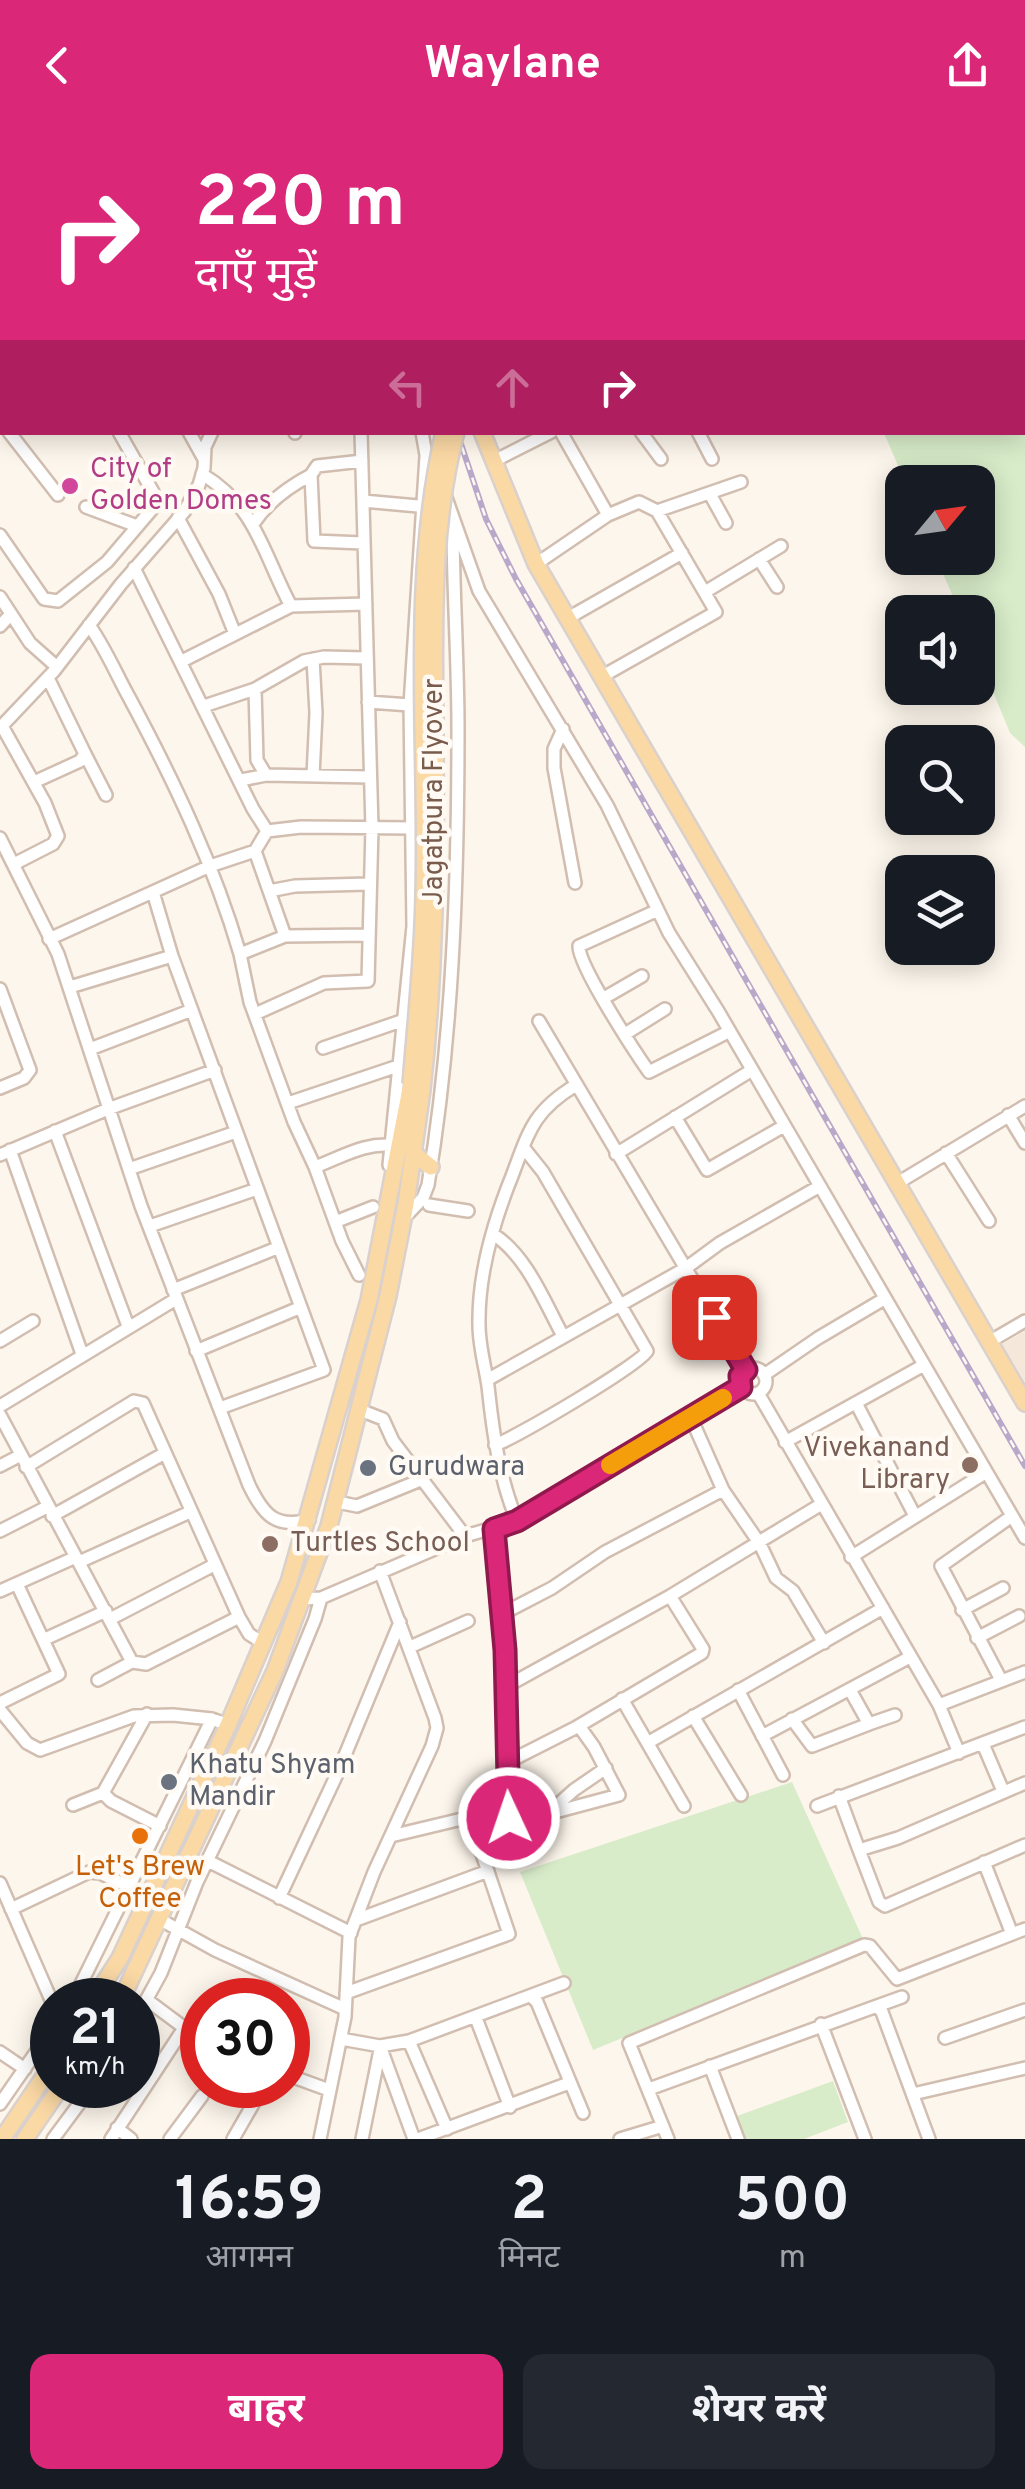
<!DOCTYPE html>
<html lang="hi">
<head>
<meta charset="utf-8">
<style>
  :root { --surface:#171b24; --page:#242831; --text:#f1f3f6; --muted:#9ea1a6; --accent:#db2777 }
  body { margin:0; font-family:Overpass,"Noto Sans Devanagari",sans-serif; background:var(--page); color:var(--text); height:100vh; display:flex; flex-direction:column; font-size:38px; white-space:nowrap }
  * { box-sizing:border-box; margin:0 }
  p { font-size:32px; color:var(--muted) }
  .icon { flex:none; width:55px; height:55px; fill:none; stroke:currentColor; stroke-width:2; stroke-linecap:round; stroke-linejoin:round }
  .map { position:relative; height:2009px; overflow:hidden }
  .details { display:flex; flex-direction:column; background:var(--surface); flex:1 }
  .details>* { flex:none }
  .guide { position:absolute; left:0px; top:0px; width:1025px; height:305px; box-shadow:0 5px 25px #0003; background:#db2777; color:#fff; overflow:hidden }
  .needle { width:65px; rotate:61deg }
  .controls { position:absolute; left:885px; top:335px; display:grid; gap:20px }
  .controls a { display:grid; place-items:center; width:110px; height:110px; border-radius:20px; background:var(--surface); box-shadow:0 5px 25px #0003; font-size:50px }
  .speed { position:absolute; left:30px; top:1848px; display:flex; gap:20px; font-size:50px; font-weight:700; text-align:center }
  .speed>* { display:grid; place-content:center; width:130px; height:130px; border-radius:50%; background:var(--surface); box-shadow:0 5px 25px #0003; line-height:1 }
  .speed small { font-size:25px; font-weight:400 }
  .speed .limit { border:15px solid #d22; background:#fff; color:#111 }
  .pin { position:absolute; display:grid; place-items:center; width:85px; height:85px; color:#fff; margin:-42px; border-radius:20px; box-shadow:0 5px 15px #0006 }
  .me { position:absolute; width:110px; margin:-55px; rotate:357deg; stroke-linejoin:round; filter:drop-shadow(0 0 8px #0008) }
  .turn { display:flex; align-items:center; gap:35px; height:210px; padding:0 30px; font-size:45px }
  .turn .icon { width:130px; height:130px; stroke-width:2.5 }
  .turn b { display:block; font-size:70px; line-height:85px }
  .lanes { display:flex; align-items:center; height:95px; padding:0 30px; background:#0003; justify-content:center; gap:50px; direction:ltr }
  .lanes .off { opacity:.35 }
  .eta { display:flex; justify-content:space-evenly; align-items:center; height:170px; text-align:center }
  .eta b { font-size:60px; font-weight:700; line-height:70px }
  .primary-button { display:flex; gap:20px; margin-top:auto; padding:20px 30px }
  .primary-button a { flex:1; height:115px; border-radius:20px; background:var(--accent); color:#fff; font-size:40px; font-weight:700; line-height:115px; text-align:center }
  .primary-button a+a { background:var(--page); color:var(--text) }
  header { display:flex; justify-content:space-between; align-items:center; height:130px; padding:0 30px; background:var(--accent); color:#fff; font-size:45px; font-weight:700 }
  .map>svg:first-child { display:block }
</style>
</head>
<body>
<header><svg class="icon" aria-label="back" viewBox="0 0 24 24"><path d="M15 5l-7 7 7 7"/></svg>Waylane<svg class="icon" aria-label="share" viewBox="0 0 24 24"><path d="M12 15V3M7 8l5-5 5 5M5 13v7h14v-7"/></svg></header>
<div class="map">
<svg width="1025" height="2009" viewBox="0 0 1025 2009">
  <rect width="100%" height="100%" fill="#fdf6ec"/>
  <path fill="#f5e8da" d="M1025 1201V1255L1001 1215Z"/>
  <path fill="#d8ecc9" d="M911 0H1025V617L1010 603 978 525V482H960L936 428H978V352H905L884 303 1022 302V2Z
    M792 1652 863 1809 593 1920 520 1742Z
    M833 1951 848 1992 804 2009H745L737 1986Z"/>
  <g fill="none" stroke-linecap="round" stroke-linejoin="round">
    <g stroke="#d1beb0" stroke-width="16">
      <path id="minor" d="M20 0V2
        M83 0 84 2
        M225 0 227 2
        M295 0V2
        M368 0V2
        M452 0V2
        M489 0V2
        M563 2 565 0
        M0 22 2 21
        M0 80H2
        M1 139H2
        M0 194 2 193
        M0 248 2 252
        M0 292 2 291
        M9 302 58 365
        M189 302 204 329
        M295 302V303
        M422 302 426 325 436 346
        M561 302 608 385
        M641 302 661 329
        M698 302 712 329
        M362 331 317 336 311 345 314 411 363 413
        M494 331 551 302
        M202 344C257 377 263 424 291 476L366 474
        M444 362 479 461 607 675 669 803 718 881 1025 1408
        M710 364 726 393
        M363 371 429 377
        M86 377 137 396
        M178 388 219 464 235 504
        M253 394C267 373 290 356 311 345
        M0 405 44 469 58 471 107 432 153 378V362L119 302
        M759 429 777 457
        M536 434 608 385 639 372 657 381
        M134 438 253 679 267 701 255 721 285 806 240 824 250 872 294 992 315 1037 342 1111 359 1145
        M705 462 781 416
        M0 467 30 513 57 537
        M568 488 682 423
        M89 495C106 519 116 544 130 569 174 651 214 735 240 824
        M0 496 10 485
        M182 531 291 476
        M601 547 716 482 657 381 741 352
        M255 559 257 630 266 645
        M368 572 410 575
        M204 576 255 559 304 531 324 527 366 528
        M2 596 45 673 58 706 53 714 14 734
        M0 598 54 541 121 454 184 382 199 355 204 338 205 317 212 302
        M563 599 554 619V638L575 753
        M85 624 106 665
        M313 646 316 583 313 529
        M241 650 266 645 369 647
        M34 652 80 631 85 624 48 548
        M267 701 301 697 413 698
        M0 708 58 824 141 1076 249 1355C263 1384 275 1399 309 1390
        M269 761 295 756 368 754
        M153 762 172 826 324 1240 220 1278
        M658 780 579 816C578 835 635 922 649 942L728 902
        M285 806 369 805
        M49 809 210 736 255 721
        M70 857 172 826
        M0 859 30 940 24 948 0 958
        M604 868 642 846
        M255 884 324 853 368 851 372 698 361 302
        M539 891 746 1240
        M625 904 665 879
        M323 918 404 890
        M90 919 192 880
        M288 973 401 935
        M1008 985 1025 1013
        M675 987 707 1040 784 996
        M55 1001 128 1196
        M10 1020 82 1224
        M946 1023 989 1091
        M616 1024 752 940
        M0 1025 108 979 215 940
        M389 1035 413 796 410 575 426 326
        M315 1037C342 1027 366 1011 396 1016
        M129 1039 236 1002
        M896 1054 1025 976
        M429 1075 468 1081
        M404 1088 423 1068 428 1055C453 905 458 750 458 598 458 529 453 461 453 392
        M335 1092 373 1077
        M150 1096 257 1059
        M493 1104C527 1126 544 1171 563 1206
        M173 1160 277 1118
        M0 1211 33 1191
        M989 1212 1025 1191
        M196 1221 299 1178
        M740 1251a13 13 0 1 1 26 0a13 13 0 1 1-26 0Z
        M764 1245 818 1208 884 1169
        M487 1250 686 1138 720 1113 820 1056
        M758 1263 939 1575 959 1623
        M856 1273 914 1384
        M0 1276 176 1169
        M360 1280 383 1289 393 1311 465 1406
        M0 1285 132 1532 146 1534 239 1487 249 1504 263 1513
        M691 1288 723 1360 760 1414 776 1448 793 1461 824 1513
        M785 1312 924 1235
        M495 1315C515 1308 641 1234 647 1221L543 1042 523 1017
        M0 1336 21 1325
        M26 1337 134 1271 143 1273 239 1487
        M337 1372 357 1376 423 1349
        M52 1386 165 1323
        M517 1391C499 1347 493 1303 488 1256 485 1236 479 1216 479 1195 478 1144 493 1093 512 1046 529 1001 533 981 576 955
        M494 1399 506 1541 507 1675 509 1689 514 1693 619 1665 594 1617 579 1596
        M0 1401 47 1377
        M851 1427 985 1343
        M79 1432 190 1382
        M0 1461 76 1427
        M303 1469 321 1468 465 1406 517 1391 741 1257
        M962 1480 1003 1458
        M502 1484 552 1458 605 1422 723 1360
        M110 1489 214 1435
        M977 1508 1019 1486
        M45 1509 106 1481
        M410 1517 468 1491
        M98 1550 132 1532
        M1001 1550 941 1436 1012 1386
        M507 1556 670 1466 820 1375
        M738 1560 783 1645
        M622 1569 684 1676
        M0 1573 59 1544 17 1454
        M939 1575 1025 1542
        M0 1580 27 1613 40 1620 134 1586 173 1585 212 1589
        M147 1584 103 1663 111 1671 160 1696
        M693 1586 741 1665
        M792 1589 812 1616 869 1594 850 1560
        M869 1594 895 1585
        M762 1606 910 1527
        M649 1612 883 1478
        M983 1614 1003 1661
        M506 1633 575 1598 702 1523 703 1519 670 1466
        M839 1666 859 1720 898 1708 1025 1653
        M73 1675 103 1663
        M817 1676 1025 1597
        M546 1685 574 1660 606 1638
        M859 1720 879 1772 885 1776 1025 1715
        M208 1731 351 1803
        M984 1732 1012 1804
        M0 1753 52 1872
        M279 1768 338 1642 400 1492
        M11 1779 89 1742 100 1743 130 1757
        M161 1790 215 1820 345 1879
        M356 1790 488 1741
        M346 1863 509 1804 482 1724 466 1688 391 1706
        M532 1867 537 1872 583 1983
        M73 1870 212 1589 228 1595
        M147 1870 202 1911
        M877 1876 902 1867
        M138 1885 161 1843 197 1752 265 1611 315 1489 321 1468
        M476 1888 510 1977
        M821 1894 865 2009
        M945 1908 1025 1880
        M341 1909 380 1916 409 1911 564 1853
        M409 1911 447 1999
        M380 1916 414 2009
        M0 1922 25 1939
        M710 1936 738 2009
        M288 1945 329 1960
        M649 1959 877 1876 882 1882 929 2009
        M913 1964 1025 1938
        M0 1974 52 1899
        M117 1998 131 2009
        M53 2009 93 1955
        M111 2009 184 1898
        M170 2009 202 1966
        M233 2009 264 1955
        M320 2009 345 1887 349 1807 374 1742 432 1616 437 1598 435 1588 380 1441
        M362 2009 380 1920
        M418 2009 569 1953
        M620 2009 663 1996
        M668 2009 629 1913 864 1815 870 1816 897 1849 1025 1799"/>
    </g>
    <g stroke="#dad1cd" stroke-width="20">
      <path id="major" d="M511 0V2
        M526 0V2
        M590 2 592 0
        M606 2 608 0
        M628 2 630 0
        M482 302 536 434 1025 1273
        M413 1023 431 1037
        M93 1870 120 1828 228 1595 289 1452 369 1170 411 954
        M121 1870 275 1541 329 1396 388 1166 406 1074 422 960
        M2 2009 52 1935
        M25 2009 62 1955"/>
    </g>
    <use href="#minor" stroke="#fff" stroke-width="11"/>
    <use href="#major" stroke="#fbd9a5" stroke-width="15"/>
    <g stroke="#b9a8c9" stroke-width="6">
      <path id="rail" d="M431 0V2
        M457 302 486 389 516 449 1025 1336"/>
    </g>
    <use href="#rail" stroke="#fffaf3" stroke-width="2.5" stroke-dasharray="8" stroke-linecap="butt"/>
    <g stroke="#dad1cd" stroke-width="20" stroke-linecap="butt">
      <path id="major-bridge" d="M411 954C416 891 423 827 424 764 428 610 409 454 444 302
        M422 960C435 845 436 731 435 615 435 511 429 405 456 302"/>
    </g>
    <use href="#major-bridge" stroke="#fbd9a5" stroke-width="15"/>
  </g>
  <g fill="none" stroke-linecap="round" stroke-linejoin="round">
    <g stroke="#8e194d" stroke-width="25">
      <path id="route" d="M509 1688 505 1520 494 1399 517 1391 741 1257 740 1246 746 1240 714 1187"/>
    </g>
    <use href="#route" stroke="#db2777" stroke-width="18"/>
    <path stroke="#f59e0b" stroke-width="18" d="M610 1335 723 1268"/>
  </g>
  <circle fill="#d1479c" stroke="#fffaf3" stroke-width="4" cx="70" cy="356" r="10"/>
  <g fill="#8d6e63" stroke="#fffaf3" stroke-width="4">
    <circle cx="970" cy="1335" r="10"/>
    <circle cx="270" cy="1414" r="10"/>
  </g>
  <g fill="#6b7280" stroke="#fffaf3" stroke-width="4">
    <circle cx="368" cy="1338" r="10"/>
    <circle cx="169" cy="1652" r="10"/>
  </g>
  <circle fill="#e8710a" stroke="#fffaf3" stroke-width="4" cx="140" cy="1706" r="10"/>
  <g text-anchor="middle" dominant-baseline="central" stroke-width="9" stroke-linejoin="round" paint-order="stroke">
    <g font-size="28" fill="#b23c85" stroke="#fffaf3" text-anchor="start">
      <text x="90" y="340">City of<tspan x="90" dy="32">Golden Domes</tspan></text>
    </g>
    <g font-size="28" fill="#7a5c4d" stroke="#fffaf3">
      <text transform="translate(435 662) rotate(-90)">Jagatpura Flyover</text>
    </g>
    <g font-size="28" fill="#785e54" stroke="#fffaf3" text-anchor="end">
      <text x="950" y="1319">Vivekanand<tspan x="950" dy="32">Library</tspan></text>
      <text x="290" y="1414" text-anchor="start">Turtles School</text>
    </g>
    <g font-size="28" fill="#5b616d" stroke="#fffaf3" text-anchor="start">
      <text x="388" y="1338">Gurudwara</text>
      <text x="189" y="1636">Khatu Shyam<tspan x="189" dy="32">Mandir</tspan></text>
    </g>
    <g font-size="28" fill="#c56008" stroke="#fffaf3">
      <text x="140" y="1738">Let's Brew<tspan x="140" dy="32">Coffee</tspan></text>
    </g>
  </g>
</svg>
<div class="controls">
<a><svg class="needle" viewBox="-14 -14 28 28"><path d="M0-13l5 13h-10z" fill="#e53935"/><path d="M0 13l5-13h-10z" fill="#9ea1a6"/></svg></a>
<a><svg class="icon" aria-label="sound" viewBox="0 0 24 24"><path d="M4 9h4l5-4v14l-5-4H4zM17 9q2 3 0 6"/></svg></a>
<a><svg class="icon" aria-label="search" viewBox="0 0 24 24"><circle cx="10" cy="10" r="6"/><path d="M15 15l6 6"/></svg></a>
<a><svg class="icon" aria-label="layers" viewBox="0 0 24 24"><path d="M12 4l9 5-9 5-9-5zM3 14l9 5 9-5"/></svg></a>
</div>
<div class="speed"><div>21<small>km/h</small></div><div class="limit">30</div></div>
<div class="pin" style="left:714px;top:1187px;background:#d93025"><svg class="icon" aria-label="arrive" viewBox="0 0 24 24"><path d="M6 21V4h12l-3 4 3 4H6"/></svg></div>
<svg class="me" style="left:509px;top:1688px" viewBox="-20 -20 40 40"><circle r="17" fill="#db2777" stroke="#fff" stroke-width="3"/><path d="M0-11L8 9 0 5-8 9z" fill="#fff"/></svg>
<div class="guide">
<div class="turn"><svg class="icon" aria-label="right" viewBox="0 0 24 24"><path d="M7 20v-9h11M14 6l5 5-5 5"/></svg><div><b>220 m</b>दाएँ मुड़ें</div></div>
<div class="lanes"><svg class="icon off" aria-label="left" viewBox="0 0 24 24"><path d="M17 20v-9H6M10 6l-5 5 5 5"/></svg><svg class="icon off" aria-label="ahead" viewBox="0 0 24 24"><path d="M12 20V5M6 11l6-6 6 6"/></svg><svg class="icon" aria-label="right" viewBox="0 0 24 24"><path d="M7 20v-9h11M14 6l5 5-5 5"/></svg></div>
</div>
</div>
<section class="details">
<div class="eta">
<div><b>16:59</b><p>आगमन</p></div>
<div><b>2</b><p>मिनट</p></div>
<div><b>500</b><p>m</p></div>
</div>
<div class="primary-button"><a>बाहर</a><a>शेयर करें</a></div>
</section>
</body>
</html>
